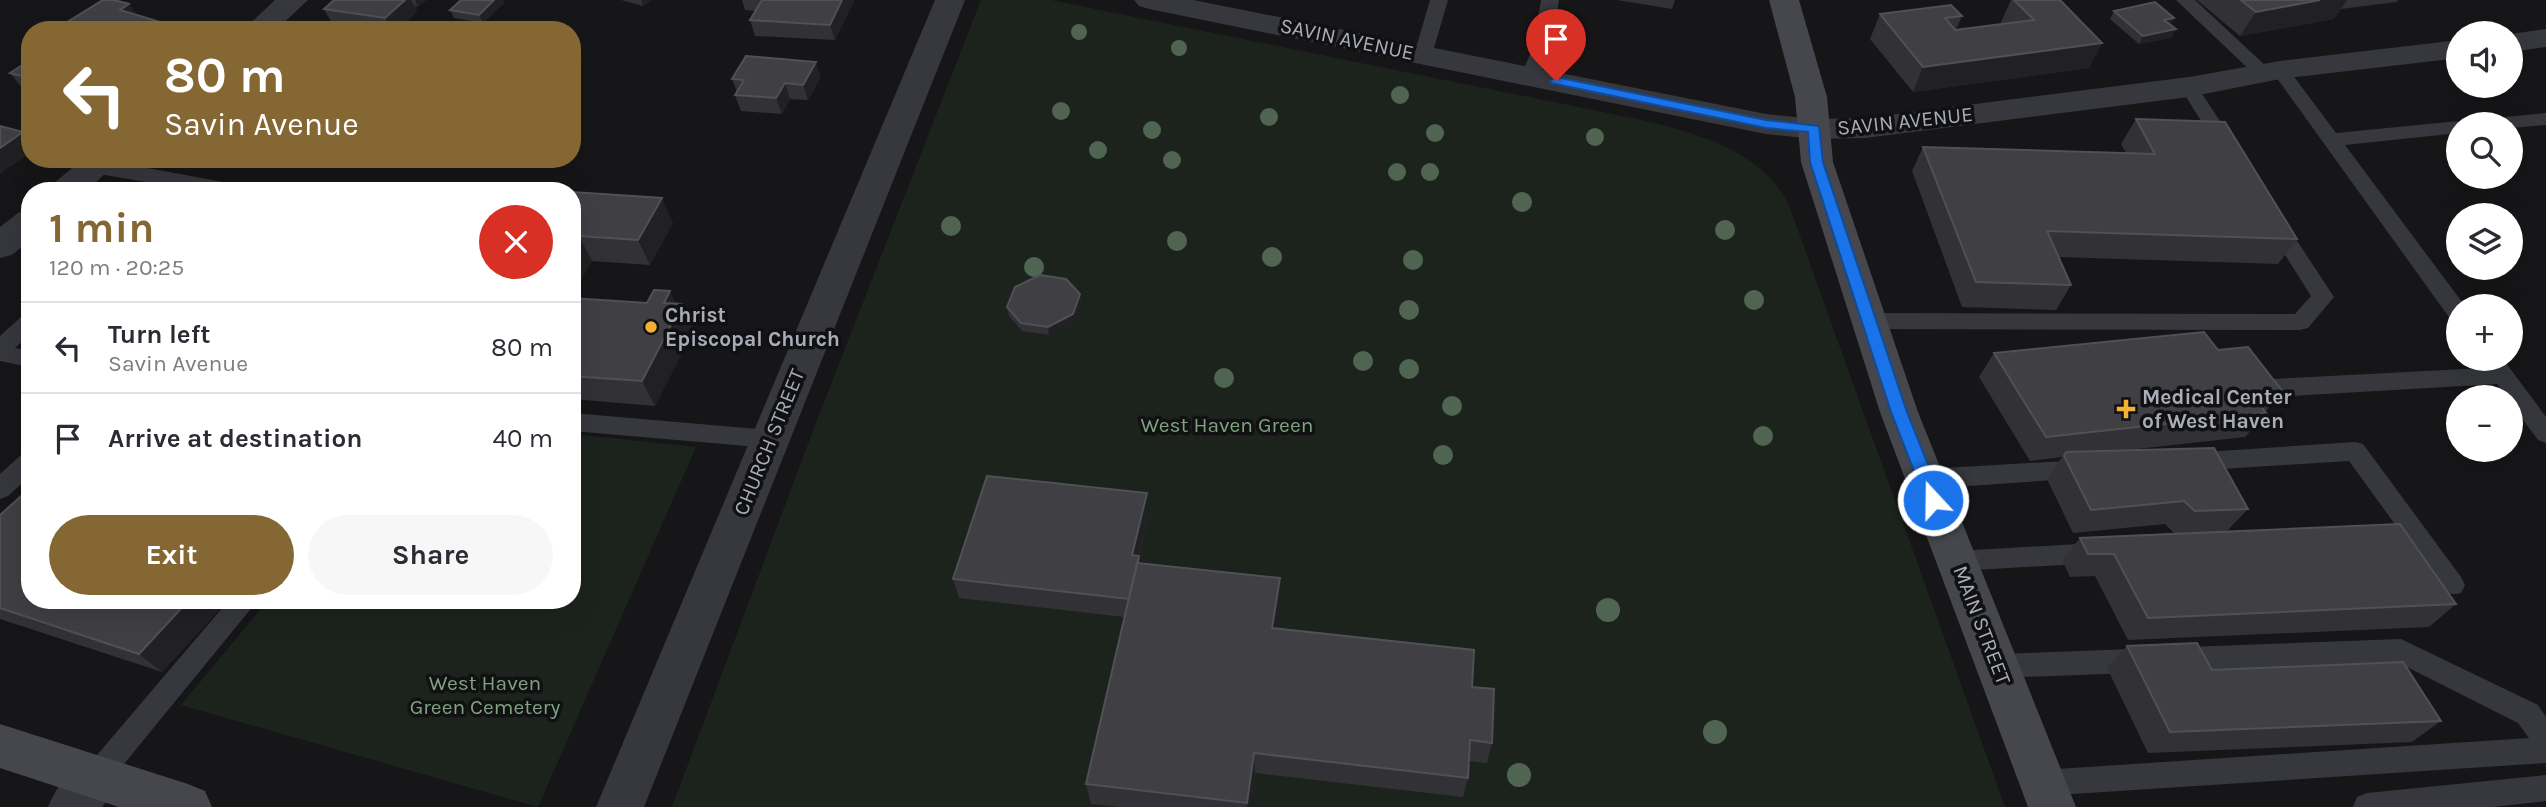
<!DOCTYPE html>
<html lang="en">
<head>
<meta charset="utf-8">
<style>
  :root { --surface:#fff; --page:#f7f7f7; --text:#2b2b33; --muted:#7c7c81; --line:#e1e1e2; --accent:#856733 }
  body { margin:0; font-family:Karla,sans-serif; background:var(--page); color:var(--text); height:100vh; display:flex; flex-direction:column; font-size:26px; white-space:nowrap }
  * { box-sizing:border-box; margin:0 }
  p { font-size:23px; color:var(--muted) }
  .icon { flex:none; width:38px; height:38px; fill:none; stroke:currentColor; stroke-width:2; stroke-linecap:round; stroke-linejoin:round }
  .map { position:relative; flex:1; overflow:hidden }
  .details { position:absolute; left:21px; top:182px; width:560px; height:427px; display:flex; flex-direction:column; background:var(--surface); border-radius:28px; box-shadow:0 7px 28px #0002 }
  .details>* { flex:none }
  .top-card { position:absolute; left:21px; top:21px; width:560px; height:147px; border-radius:28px; box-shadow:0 7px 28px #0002; background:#856733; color:#fff; overflow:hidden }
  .tools { position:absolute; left:2446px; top:21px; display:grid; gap:14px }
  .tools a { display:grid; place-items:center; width:77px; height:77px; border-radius:50%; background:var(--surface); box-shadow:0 7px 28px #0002; font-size:35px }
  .pin { position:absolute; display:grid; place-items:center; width:60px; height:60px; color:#fff; margin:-72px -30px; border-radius:50% 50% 50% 0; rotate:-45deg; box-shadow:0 0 7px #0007 }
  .pin .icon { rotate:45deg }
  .me { position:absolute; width:77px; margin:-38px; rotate:339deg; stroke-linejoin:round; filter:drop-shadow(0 0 5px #0008) }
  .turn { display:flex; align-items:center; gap:24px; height:147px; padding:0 28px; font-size:32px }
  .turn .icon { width:91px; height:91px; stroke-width:2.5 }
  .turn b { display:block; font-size:49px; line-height:60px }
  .round { display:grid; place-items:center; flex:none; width:74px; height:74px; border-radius:37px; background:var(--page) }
  .head { display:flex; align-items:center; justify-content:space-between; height:119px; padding:0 28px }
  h1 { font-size:42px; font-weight:700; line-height:52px; color:var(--accent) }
  .cta { display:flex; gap:14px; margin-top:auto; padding:14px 28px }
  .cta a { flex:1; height:80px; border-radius:42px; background:var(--accent); color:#fff; font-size:28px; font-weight:700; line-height:80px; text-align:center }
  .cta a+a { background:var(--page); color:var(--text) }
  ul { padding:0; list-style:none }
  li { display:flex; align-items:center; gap:21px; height:91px; padding:0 28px; border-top:2px solid var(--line) }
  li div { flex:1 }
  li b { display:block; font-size:26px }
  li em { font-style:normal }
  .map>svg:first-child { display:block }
</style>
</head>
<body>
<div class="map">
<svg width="2546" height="807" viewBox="0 0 2546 807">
  <rect width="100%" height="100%" fill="#161618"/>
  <path fill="#1c231d" d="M981 0H1051L1637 119C1693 132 1765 150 1790 208L2005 807H672L814 428Z
    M572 434 696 447 538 807 181 705 268 600H572Z"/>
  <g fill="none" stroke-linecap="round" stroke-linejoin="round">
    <path fill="#37383d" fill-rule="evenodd" d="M1430 0H1448L1432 55 1423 60 1414 55Z
      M1541 0H1559C1556 19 1551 75 1530 81L1521 75 1533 48Z
      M2176 0H2195L2268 68 2271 72 2268 76H2256Z
      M2280 64 2286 66 2336 133 2459 121 2466 123 2459 124V133L2345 145 2465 306H2459V322L2451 320 2274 74 2271 70 2274 66Z
      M2189 81 2195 83 2237 147 2234 151H2220L2217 147 2180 87Z
      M2546 113V125L2511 128V124H2484L2493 118Z
      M94 161 131 165 234 184 241 186 244 191H199L87 172 84 167 87 162Z
      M2275 216 2282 218 2334 297 2308 328 2300 330 1869 329 1861 327 1858 321 1861 315 1869 313 2295 314 2311 296 2265 223 2268 218Z
      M30 314V335L15 348 30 351V367L0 361V336L22 316Z
      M2480 359H2503L2546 417V443L2538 440 2511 404V397H2507L2497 384 2273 397 2265 394 2262 388 2265 382 2273 379 2485 368Z
      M572 413 770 430 778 433 782 439 778 445 770 448 572 431Z
      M2355 442 2363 444 2461 577 2465 585 2461 593C2438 601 2423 563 2412 547L2380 548 2371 545 2368 538 2371 531 2397 527 2349 461 2190 471 2182 469 2178 462 2182 455 2190 453Z
      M30 452V476L8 496 0 499V474L22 454Z
      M2083 460 2091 462 2095 469 2091 476 2083 478 1925 489 1917 486 1913 479 1917 472 1925 469Z
      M2097 543 2106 546 2109 553 2106 560 2097 563 1957 571 1948 568 1945 561 1948 554 1957 551Z
      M229 600H258L106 786 96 790 86 786 82 777 86 768Z
      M2401 639 2538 705 2546 717V763L2042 796 2032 792 2028 783 2032 774 2042 770 2529 738 2518 723 2399 663 1997 678 1988 674 1984 666 1988 658 1997 654Z
      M2546 775V801L2493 807H2353L2357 797 2367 793Z"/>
    <path fill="#37383d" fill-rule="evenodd" d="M275 0H308L276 30H243Z
      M935 0H965L644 807H596Z
      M1134 0H1193L1766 114 1814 119 1865 118 2189 77 2280 61 2459 40V58L2280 79 2189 97 1865 138 1814 139 1766 134 1149 9 1139 6Z
      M2546 29V47L2511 52V34Z
      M83 159H120L87 191H49L54 183Z
      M30 209V240L12 255 0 258V227L18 213Z
      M96 755 113 761 120 777 113 793 102 807H48C58 784 72 764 96 755Z"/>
    <path fill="#45474d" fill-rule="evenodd" d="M1769 0H1799L1827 97 1833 162 1918 412 2076 807H2028L1880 412 1801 162 1795 97Z
      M0 724 188 784 205 791 212 807H119L0 768Z"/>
  </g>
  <g fill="#506452">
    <circle cx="1079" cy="32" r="8"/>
    <circle cx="1179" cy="48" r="8"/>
    <circle cx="1400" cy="95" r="9"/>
    <circle cx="1061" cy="111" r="9"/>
    <circle cx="1269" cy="117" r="9"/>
    <circle cx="1152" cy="130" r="9"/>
    <circle cx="1435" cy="133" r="9"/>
    <circle cx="1595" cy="137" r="9"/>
    <circle cx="1098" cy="150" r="9"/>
    <circle cx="1172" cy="160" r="9"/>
    <circle cx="1397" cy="172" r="9"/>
    <circle cx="1430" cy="172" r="9"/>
    <circle cx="1522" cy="202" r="10"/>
    <circle cx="951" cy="226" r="10"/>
    <circle cx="1725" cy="230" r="10"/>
    <circle cx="1177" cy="241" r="10"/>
    <circle cx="1272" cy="257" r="10"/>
    <circle cx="1413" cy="260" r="10"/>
    <circle cx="1034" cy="267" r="10"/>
    <circle cx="1754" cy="300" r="10"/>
    <circle cx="1409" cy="310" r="10"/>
    <circle cx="1363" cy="361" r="10"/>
    <circle cx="1409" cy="369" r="10"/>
    <circle cx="1224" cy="378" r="10"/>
    <circle cx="1452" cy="406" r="10"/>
    <circle cx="1763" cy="436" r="10"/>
    <circle cx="1443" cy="455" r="10"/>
    <circle cx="1608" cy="610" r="12"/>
    <circle cx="1715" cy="732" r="12"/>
    <circle cx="1519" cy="775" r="12"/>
  </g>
  <path fill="#323236" d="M334 0H426L418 7 415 6 417 11 398 30H368L333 25 324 9Z
    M461 0H503L504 3 483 23 454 18 450 10Z
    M621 0H651L643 6Z
    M742 0H853L854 1 835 40 755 36 750 20 755 11 745 10Z
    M1617 0H1675L1672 9Z
    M2011 0H2060L2102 43 2089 68 1913 92 1870 39 1880 14 1962 16 1956 30 2002 24 2001 22Z
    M2197 0H2398L2397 2 2341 9 2334 19 2240 36Z
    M129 4 137 15 164 30H68L64 24Z
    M2114 11 2174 18 2170 25 2176 29 2171 38 2139 44 2110 19Z
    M30 60V91L23 89 10 73Z
    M821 77 808 100 790 99 782 114 741 111 735 95 737 92 732 79Z
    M2136 119 2297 239 2278 264 2059 257 2071 285 2056 310 1962 307 1912 171 1923 147 2126 153 2121 144Z
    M572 192 673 223 650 265 592 261 572 294Z
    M1080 294 1082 302 1075 323 1049 335 1022 331 1009 316 1007 307Z
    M572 298 647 303 677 304 694 329 655 406 572 399Z
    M2218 350 2283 392 2265 412 2266 413 2245 437 2128 450 2248 509 2227 531 2456 604 2429 627 2128 640 2095 576 2070 577 2062 560 2080 538 2174 533 2165 524 2073 533 2047 479 2062 457 2030 461 1979 377 1994 353Z
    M1149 513 1139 556 1140 564 1280 601 1275 628 1472 687 1492 743 1487 763 1469 761 1468 778 1463 797 1255 773 1250 807H1120L1091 804 1086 784 1124 617 959 598 953 579Z
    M0 515 30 600H228L162 672 0 619Z
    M2127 646 2212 670 2441 721 2412 742 2148 753 2107 668Z"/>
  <path fill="#212124" d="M405 0H411L417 11 398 30H392L385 18Z
    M415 0H426L418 7Z
    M494 0H503L504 3 483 23 479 15Z
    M641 0H651L643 6Z
    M842 0H853L854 1 835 40 830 25Z
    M2320 0H2347L2334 19 2240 36 2256 12Z
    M129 4 141 20 120 10Z
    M2174 18 2169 26 2164 20Z
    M157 21 164 30H143Z
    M2176 29 2171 38 2139 44 2143 36Z
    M2102 43 2089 68 1913 92 1923 67Z
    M579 53 583 62 572 71V59Z
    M816 62 821 77 808 100 803 85Z
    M785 83 790 99 782 114 776 98Z
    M23 132 30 140V153L0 174V148Z
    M662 198 673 223 650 265 638 240Z
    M579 236 592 261 572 294V247Z
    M670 291 679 310 682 304 694 329 655 406 642 381 664 303Z
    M1080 294 1082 302 1075 323 1049 335 1048 327Z
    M1147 493 1149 513 1134 574 1132 555Z
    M1280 578V601L1272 650V628Z
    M189 600H228L162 672 139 654Z
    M1254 753 1255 773 1250 807H1247Z"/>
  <path fill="#3f3f44" stroke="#4f5156" stroke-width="2" d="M103 0H114L129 4 120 10 157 21 143 30H109L95 26 89 30H82L64 24Z
    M334 0H405L385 18 324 9Z
    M461 0H494L479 15 450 10Z
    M762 0H842L830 25 750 20Z
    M2014 0H2060L2102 43 1923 67 1880 14 1951 5 1962 16 1945 18 1955 30 2034 20Z
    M2241 0H2320L2256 12Z
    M2155 2 2174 18 2164 20 2176 29 2143 36 2114 11Z
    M572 51 579 53 572 59Z
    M746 56 816 62 803 85 785 83 776 98 735 95 744 80 732 79Z
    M30 60V78L10 73Z
    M2136 119 2225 122 2297 239 2047 231 2071 285 1976 282 1923 147 2155 154Z
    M0 126 23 132 0 148Z
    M444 184 547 191H439Z
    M572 192 662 198 638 240 579 236 572 247Z
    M1040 275 1066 279 1080 294 1073 314 1048 327 1021 323 1007 307 1015 287Z
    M654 290 670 291 664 303 682 304 642 381 572 376V298L647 303Z
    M2204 332 2218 350 2248 347 2283 392 2253 395 2266 413 2046 437 1994 353Z
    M2214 448 2248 509 2195 511 2184 501 2091 510 2064 456 2066 452Z
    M987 476 1147 493 1132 555 1139 556 1129 599 953 579Z
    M29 489H30V600H189L139 654 0 608V515Z
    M2400 524 2456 604 2148 618 2114 554H2088L2080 538Z
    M1137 563 1280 578 1272 628 1474 650 1472 687 1494 689 1492 743 1470 740 1468 778 1254 753 1247 803 1086 784Z
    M2197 643 2212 670 2403 662 2441 721 2170 732 2127 646Z"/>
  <path fill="#1a73e8" stroke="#114b97" stroke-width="2" d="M1556 77 1766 120 1819 126 1823 162 1907 412 1942 500 1939 504H1927L1891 412 1810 162 1808 132 1766 128 1551 83 1550 81Z"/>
  <g fill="#f2b134" stroke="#111113" stroke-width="2.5">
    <circle cx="651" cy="327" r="7"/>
    <path d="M2122.5 398.5h7v7h7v7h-7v7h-7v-7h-7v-7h7z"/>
  </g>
  <g text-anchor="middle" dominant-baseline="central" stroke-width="7" stroke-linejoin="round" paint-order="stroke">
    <g font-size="21" fill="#a8adb8" stroke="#111113">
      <text transform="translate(1347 39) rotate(12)">SAVIN AVENUE</text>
      <text transform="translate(1905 121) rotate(-6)">SAVIN AVENUE</text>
      <text transform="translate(769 442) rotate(-68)">CHURCH STREET</text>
      <text transform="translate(1982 625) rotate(69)">MAIN STREET</text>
    </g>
    <g font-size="21" font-weight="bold" fill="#a8adb8" stroke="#111113" text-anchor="start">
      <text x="665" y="315">Christ<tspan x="665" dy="24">Episcopal Church</tspan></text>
      <text x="2142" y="397">Medical Center<tspan x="2142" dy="24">of West Haven</tspan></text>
    </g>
    <g font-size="21" fill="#7fa381" stroke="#111113">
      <text x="1227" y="425">West Haven Green</text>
      <text x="485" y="683">West Haven<tspan x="485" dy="24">Green Cemetery</tspan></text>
    </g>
  </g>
</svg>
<div class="tools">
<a><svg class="icon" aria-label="sound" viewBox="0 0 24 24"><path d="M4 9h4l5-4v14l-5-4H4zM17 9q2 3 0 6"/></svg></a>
<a><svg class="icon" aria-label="search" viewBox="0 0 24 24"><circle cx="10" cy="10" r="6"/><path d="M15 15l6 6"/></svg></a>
<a><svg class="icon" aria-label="layers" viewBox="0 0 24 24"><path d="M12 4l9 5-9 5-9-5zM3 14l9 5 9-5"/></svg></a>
<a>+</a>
<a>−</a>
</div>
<div class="pin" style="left:1556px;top:81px;background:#d93025"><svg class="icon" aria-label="arrive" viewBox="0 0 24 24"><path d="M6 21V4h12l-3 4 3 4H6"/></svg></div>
<svg class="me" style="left:1933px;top:500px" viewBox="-20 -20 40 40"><circle r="17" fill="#1a73e8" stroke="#fff" stroke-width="3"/><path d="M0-11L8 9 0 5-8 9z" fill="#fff"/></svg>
<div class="top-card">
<div class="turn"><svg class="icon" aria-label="left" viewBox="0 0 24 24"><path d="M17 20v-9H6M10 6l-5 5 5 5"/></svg><div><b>80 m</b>Savin Avenue</div></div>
</div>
<section class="details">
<div class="head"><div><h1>1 min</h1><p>120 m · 20:25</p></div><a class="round" style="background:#d93025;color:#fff"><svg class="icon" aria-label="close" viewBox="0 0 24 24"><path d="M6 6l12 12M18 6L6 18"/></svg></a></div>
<ul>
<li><svg class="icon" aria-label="left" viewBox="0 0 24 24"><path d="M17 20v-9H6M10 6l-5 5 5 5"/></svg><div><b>Turn left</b><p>Savin Avenue</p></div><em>80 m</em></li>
<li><svg class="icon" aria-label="arrive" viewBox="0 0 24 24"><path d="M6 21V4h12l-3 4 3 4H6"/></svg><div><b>Arrive at destination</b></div><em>40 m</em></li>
</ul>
<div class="cta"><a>Exit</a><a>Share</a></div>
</section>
</div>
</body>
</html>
